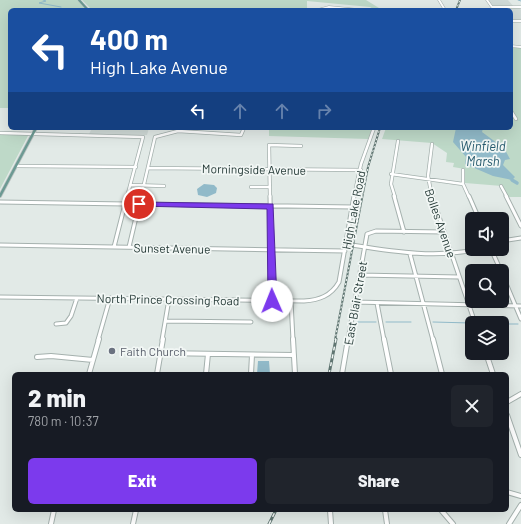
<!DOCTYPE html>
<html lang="en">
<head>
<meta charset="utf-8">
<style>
  :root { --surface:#171b24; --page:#20242c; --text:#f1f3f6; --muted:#9ea1a6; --accent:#7c3aed }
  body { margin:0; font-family:Barlow,sans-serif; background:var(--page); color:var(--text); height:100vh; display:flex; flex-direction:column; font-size:15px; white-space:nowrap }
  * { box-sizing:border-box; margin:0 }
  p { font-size:13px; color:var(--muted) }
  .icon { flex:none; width:22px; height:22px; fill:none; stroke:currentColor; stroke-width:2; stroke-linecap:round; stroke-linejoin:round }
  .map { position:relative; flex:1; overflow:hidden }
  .sheet { position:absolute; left:12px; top:372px; width:497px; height:140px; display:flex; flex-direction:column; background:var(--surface); border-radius:6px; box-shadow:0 4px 16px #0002 }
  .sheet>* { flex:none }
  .guide { position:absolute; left:8px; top:8px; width:505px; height:122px; border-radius:6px; box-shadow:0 4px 16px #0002; background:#1a4fa0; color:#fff; overflow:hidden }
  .fabs { position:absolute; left:465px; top:212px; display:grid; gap:8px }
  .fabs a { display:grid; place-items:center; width:44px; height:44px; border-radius:6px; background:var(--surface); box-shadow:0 4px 16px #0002; font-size:20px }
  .pin { position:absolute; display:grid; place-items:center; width:34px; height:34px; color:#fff; margin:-17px; border:2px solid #fff; border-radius:50%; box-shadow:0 1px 4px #0007 }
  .me { position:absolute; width:44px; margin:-22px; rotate:359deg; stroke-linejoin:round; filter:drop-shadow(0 0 3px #0008) }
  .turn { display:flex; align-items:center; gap:14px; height:84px; padding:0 16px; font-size:18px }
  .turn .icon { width:52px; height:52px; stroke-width:2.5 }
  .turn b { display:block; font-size:28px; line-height:34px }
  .lanes { display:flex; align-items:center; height:38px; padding:0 16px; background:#0003; justify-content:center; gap:20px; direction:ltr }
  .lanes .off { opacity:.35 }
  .round { display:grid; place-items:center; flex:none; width:42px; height:42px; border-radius:6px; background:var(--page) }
  .headline { display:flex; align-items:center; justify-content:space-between; height:68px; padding:0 16px }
  h1 { font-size:24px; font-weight:800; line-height:30px }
  .primary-button { display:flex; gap:8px; margin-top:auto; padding:8px 16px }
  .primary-button a { flex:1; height:46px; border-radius:6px; background:var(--accent); color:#fff; font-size:16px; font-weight:800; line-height:46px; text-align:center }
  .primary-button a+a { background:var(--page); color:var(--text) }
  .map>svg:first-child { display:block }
</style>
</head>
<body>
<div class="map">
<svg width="521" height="524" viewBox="0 0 521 524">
  <rect width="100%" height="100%" fill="#e2eae7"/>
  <path fill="#d0dad7" d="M487 0H508L514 7H519L521 10V21H513L511 18V10H495Z
    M92 128H149L147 135 89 134Z"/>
  <path fill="#bed9c8" d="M0 0H78L87 10H10V108H0Z
    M82 0H366L379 8 401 10H375L370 7 307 1V10H92Z
    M511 47H521V197H508L502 186 465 183V169L453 167 454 163 446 162 447 153 432 143 382 139 386 128H511Z
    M269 128H372L368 139 269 136Z
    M0 134H29L0 189Z"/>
  <path fill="#91bac9" d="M456 128H483L482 132 497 143 507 146 504 148 510 159 505 160 503 165 515 177 512 180 493 176 465 164 466 157 453 142Z
    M204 184 214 185 217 188 216 193 207 197 198 195 197 189Z
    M258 361H269L270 374H257Z"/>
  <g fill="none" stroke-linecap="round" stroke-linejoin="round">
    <path stroke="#91bac9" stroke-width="1" d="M43 0 46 1 39 3 61 7
      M518 0 521 1
      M358 322H376
      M386 322H411
      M433 322 470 323
      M502 324H518"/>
    <path stroke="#91bac9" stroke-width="3.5" d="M512 180 517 183"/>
    <g stroke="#a5b1ae" stroke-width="3">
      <path id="minor-far3" d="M439 0 445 10
        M487 0 494 10
        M492 7H521
        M318 10 329 7 359 10
        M511 21H521
        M511 46 521 47"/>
    </g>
    <g stroke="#a5b1ae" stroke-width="4">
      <path id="minor-far2" d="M511 111 516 119
        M0 133 143 137 127 197
        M432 144 428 176 432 197
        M17 166 136 167
        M148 168 361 170
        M463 170V184L469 197
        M391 174 463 184
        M131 185 164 186
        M501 186 507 197
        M251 187H270
        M141 197 155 137 178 131 241 135 244 128
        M270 197 269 145 301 146
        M354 197 361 164 374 128
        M395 197 391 184 398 141"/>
    </g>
    <g stroke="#a5b1ae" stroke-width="5">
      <path id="minor-far1" d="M270 196 272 301
        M394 196 404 232
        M432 196 475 323
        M469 196 479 219
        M506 196 521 226
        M0 202 126 204
        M139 204 353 207
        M502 241 521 238
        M346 244C391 251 434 259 479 249
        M0 245 345 251
        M114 247 127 196
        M129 247 141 196
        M491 249 501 271
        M410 254 433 340
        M502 274 521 319
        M360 275 459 277
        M0 297 304 301C319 300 331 296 339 282L354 196
        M291 301 293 340
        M355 302 521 306
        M377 303 384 340
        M166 321 251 322
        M56 324 66 323 71 316 77 298
        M98 340 110 298
        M162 340 169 299
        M348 340 367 234 376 231 444 232"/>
    </g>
    <g stroke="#a5b1ae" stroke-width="6">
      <path id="minor" d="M293 339 295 374
        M384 339 391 374
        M433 339 442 374
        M160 353 294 355
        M486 353 493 374
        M37 357 51 356 93 360
        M89 374 99 339
        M157 374 163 339
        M206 374 208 354
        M251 374 252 355
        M342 374 348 339
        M507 402 521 394
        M507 415 521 455
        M507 492 521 496
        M330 510 331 524
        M385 510 387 524
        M441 510 453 524
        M51 524 54 510
        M133 524 136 510
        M509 524 521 505"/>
    </g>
    <g stroke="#bdc4c3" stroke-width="3">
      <path id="major-far1" d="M79 0 88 10"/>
    </g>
    <g stroke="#bdc4c3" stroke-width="4">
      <path id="major" d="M0 196 36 128"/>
    </g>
    <use href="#minor-far3" stroke="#fff" stroke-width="2"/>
    <use href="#minor-far2" stroke="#fff" stroke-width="2.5"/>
    <use href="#minor-far1" stroke="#fff" stroke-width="3"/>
    <use href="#minor" stroke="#fff" stroke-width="4"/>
    <use href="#major-far1" stroke="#6c9a93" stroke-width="2"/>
    <use href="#major" stroke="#6c9a93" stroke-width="2.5"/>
    <g stroke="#5f7571" stroke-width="2">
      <path id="rail-far1" d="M456 10 460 0
        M335 340 368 167 380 128"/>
    </g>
    <g stroke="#5f7571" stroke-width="3">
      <path id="rail" d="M329 374 336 339
        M269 524 276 510"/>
    </g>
    <use href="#rail-far1" stroke="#f2f7f5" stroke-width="1" stroke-dasharray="2" stroke-linecap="butt"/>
    <use href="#rail" stroke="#f2f7f5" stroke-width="1.5" stroke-dasharray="4" stroke-linecap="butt"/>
  </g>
  <path fill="#7c3aed" stroke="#51269a" d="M139 202 273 204 277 301 276 303 272 304 268 301 267 209 136 206 135 204Z"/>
  <circle fill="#6b7280" stroke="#f2f7f5" stroke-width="1.5" cx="112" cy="351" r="4"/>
  <g text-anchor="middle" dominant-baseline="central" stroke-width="3.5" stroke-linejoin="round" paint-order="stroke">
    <g font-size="12" fill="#243936" stroke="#f2f7f5">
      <text transform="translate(254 169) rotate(1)">Morningside Avenue</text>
      <text transform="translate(353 210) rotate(-79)">High Lake Road</text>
      <text transform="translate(441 223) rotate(71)">Bolles Avenue</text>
      <text transform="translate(172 248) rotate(1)">Sunset Avenue</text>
      <text transform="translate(168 299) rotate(1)">North Prince Crossing Road</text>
      <text transform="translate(355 303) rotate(-80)">East Blair Street</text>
    </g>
    <g font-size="12" fill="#5b616d" stroke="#f2f7f5" text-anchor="start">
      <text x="120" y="351">Faith Church</text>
    </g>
    <g font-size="13" font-style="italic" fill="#265a6e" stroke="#f2f7f5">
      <text x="483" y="146">Winfield<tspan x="483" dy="15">Marsh</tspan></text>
    </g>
  </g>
</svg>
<div class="fabs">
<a><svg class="icon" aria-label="sound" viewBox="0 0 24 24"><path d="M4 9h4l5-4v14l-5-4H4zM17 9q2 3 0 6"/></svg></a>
<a><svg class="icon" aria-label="search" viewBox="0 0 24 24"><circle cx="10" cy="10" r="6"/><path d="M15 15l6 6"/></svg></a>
<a><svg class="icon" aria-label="layers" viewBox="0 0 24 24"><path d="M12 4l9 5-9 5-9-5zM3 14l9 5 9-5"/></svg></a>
</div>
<div class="pin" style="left:139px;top:204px;background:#d93025"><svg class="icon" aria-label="arrive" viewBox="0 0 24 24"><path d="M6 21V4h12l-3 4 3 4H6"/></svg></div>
<svg class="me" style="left:272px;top:301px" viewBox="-20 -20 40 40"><circle r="19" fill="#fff"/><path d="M0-13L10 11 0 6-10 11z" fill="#7c3aed"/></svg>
<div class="guide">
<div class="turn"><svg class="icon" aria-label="left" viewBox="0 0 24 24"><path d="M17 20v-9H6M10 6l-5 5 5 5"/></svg><div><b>400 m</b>High Lake Avenue</div></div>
<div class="lanes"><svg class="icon" aria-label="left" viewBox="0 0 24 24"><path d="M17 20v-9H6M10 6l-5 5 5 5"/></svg><svg class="icon off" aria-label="ahead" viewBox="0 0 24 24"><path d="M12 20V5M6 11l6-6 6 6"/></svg><svg class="icon off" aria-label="ahead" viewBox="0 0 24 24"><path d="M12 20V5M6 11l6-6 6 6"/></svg><svg class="icon off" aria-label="right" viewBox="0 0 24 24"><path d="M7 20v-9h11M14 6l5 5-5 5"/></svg></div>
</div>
<section class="sheet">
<div class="headline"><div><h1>2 min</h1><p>780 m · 10:37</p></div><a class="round"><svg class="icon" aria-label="close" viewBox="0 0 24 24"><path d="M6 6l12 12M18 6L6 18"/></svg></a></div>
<div class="primary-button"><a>Exit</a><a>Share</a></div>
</section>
</div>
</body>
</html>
